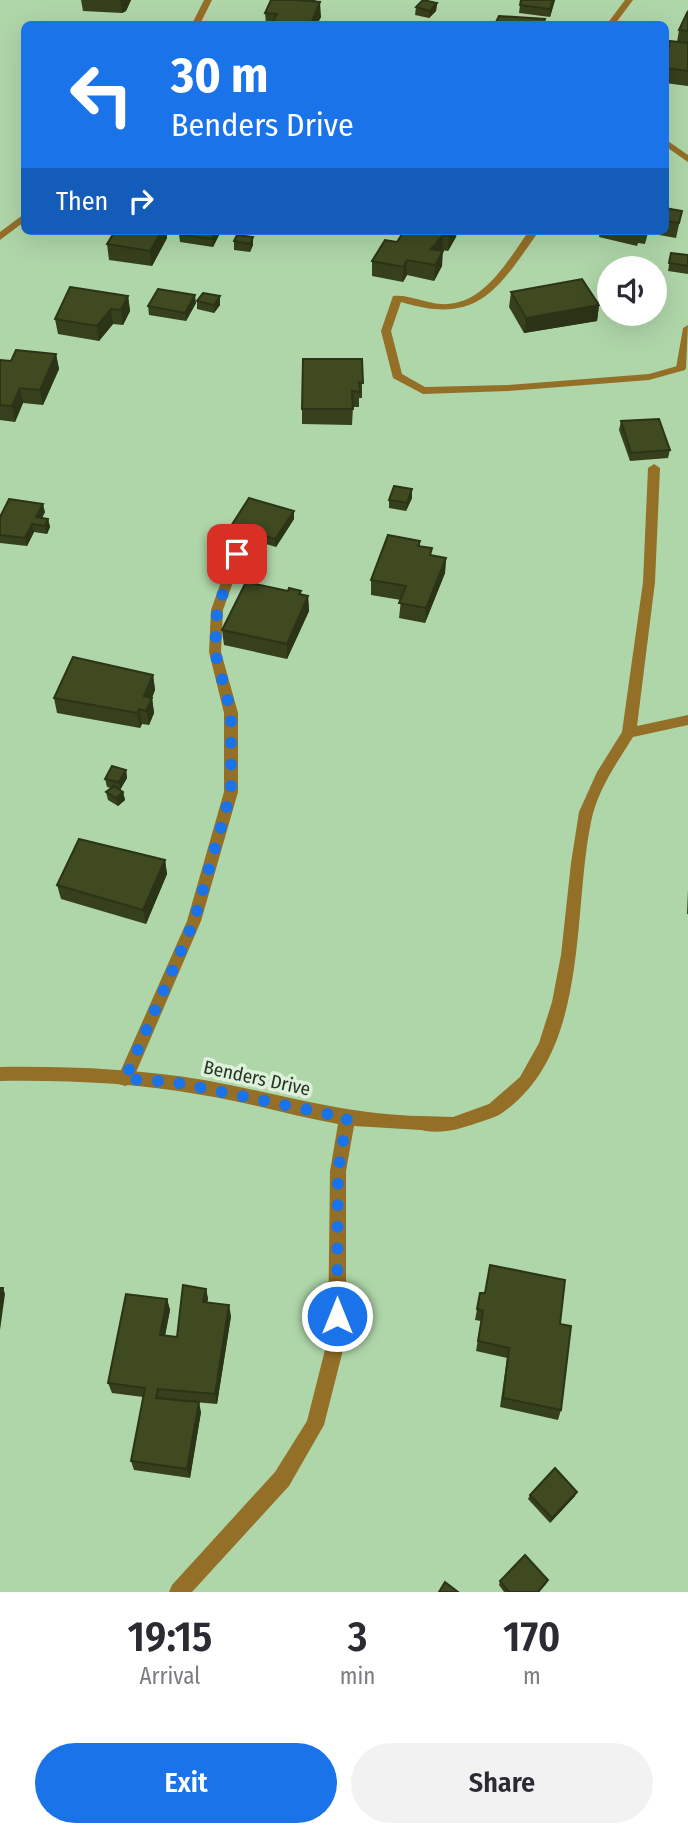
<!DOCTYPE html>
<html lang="en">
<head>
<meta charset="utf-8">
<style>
  :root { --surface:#fff; --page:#f2f2f3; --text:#2b2b33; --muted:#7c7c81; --accent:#1a73e8 }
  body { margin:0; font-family:"Fira Sans Condensed",sans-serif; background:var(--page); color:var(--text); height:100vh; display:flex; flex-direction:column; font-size:26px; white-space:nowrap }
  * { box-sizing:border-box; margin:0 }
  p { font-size:23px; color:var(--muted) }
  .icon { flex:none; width:38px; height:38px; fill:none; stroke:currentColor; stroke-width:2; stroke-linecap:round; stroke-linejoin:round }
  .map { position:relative; height:1592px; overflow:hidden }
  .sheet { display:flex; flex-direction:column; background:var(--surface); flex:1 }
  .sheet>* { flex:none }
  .hud { position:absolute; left:21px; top:21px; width:648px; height:214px; border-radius:10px; box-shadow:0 7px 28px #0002; background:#1a73e8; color:#fff; overflow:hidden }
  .buttons { position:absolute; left:597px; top:256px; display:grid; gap:14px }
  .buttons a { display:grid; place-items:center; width:70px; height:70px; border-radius:50%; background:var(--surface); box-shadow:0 7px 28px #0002; font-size:35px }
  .pin { position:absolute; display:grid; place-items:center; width:60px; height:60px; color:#fff; margin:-30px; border-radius:14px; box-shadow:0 4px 10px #0006 }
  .me { position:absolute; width:77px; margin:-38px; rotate:0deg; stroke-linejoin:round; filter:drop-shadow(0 0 5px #0008) }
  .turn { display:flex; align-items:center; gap:24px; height:147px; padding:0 35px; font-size:32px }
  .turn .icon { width:91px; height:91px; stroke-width:2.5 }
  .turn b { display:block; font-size:49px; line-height:60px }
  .then { display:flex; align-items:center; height:66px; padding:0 35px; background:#0003; gap:14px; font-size:26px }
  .eta { display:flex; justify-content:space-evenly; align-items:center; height:119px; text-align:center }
  .eta b { font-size:42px; font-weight:600; line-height:49px }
  .cta { display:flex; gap:14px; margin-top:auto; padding:14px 35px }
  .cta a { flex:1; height:80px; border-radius:42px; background:var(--accent); color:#fff; font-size:28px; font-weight:600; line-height:80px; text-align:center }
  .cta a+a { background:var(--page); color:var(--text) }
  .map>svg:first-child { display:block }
</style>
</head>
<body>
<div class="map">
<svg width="688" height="1592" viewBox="0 0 688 1592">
  <rect width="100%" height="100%" fill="#afd6a9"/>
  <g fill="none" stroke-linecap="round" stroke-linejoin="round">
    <path fill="#936f27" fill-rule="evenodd" d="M529 231H539C498 289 479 326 401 302L391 331 402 374 425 387 508 385 649 374 681 365 686 368 685 370 649 380 508 391 423 394 393 378 381 331 393 296C408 294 425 303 441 304 483 307 508 260 529 231Z
      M654 464 660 468 655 582 637 726 688 715V725L633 737C616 764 597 791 591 822 572 914 590 1052 502 1113 495 1118 485 1120 477 1123 457 1130 436 1136 415 1128L413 1123 415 1118 421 1116 453 1117 489 1104 520 1077 539 1043 552 1002 561 955 571 863 579 812 597 772 622 732 643 582 648 468Z
      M237 550 243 554 223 610 221 652 238 713V792L201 921 131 1084 125 1086 119 1084 117 1079 187 921 224 792V713L209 652 211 610 231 554Z"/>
    <path fill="#936f27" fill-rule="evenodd" d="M204 0H212L200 24H192Z
      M625 0H633L615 24H607Z
      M665 139 688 155V162L665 146Z
      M24 214V222L0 240V232Z
      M688 325 686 368 681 371 676 368 683 328Z
      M0 1067C68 1066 136 1069 204 1080 277 1093 346 1115 421 1116L427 1118 429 1123 427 1128 421 1130 354 1126 346 1171V1338L324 1425 289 1486 192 1592H169L172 1585 275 1472 307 1421 328 1338 330 1171 338 1124C292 1116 248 1102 202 1095 135 1083 68 1080 0 1081Z"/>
  </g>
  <path fill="#36401c" d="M78 0H131L126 11 122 13 83 11 81 0Z
    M271 0H316L315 2 321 17 317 24H266L265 13Z
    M555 0 550 17 519 13 520 5Z
    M437 3 436 11 429 18 415 15 416 7Z
    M688 11V86L665 83V62L677 42 679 30Z
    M665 208 682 211 676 238 648 233 645 244 638 243 637 246 599 237 600 231H665Z
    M115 231H167V238L152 266 109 260 107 244Z
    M221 231 213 247 180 242 179 234Z
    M404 231H457L456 237 448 251 442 250 441 251 442 266 434 281 407 275 403 282 372 276V261L397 242Z
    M237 235 253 245 250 252 234 250V241Z
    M671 253 688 255V274L668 271Z
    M511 292 599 305 597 321 524 333 509 307Z
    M128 296 130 311 123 325 113 324 99 341 58 334 55 319Z
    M197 301 220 305 214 313 197 309Z
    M196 303 186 321 149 315 148 306Z
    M56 354 59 369 43 405 23 403 15 422 0 420V360L11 361Z
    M362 359V398H359V407H353L352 425 302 424V409Z
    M621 421 670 450 668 458 630 461 619 430Z
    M412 498 406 511 389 508V500Z
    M294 511V519L276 547 232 534 231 526Z
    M45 512 42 518 48 519 50 527 47 534 34 532 27 546 0 543V517Z
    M420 541V546L432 555 446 558 445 573 425 623 399 618 401 600 371 595V580Z
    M288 591H301V594L308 596 309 611 287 659 224 645 222 630Z
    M153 675 155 690 152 698 154 713 149 725 142 724 140 728 57 713 54 698Z
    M126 770 127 778 120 790 123 792 125 800 118 806 108 800 106 792 111 788 107 787 105 779Z
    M165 860 167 874 146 924 61 899 57 885Z
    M688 889V914H687Z
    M206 1289 208 1299 207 1302 231 1316 217 1404 183 1401 201 1412 190 1478 134 1470 131 1461 143 1397 112 1393 108 1383 167 1299 170 1310 165 1336 177 1337Z
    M480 1293 560 1324 561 1410 558 1420 500 1407 507 1358 476 1351 481 1321 475 1320Z
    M530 1495 575 1496 550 1523 528 1499Z
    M548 1580 546 1584 539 1592H504L499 1585 500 1581Z"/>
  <path fill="#2c3417" d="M120 0H131L126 11 122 13Z
    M553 0H555L550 17V9Z
    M320 2 321 17 317 24H311Z
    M437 3 436 11 429 18 430 11Z
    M162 231H167V238L152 266 150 251Z
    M216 231H221L213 247 212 239Z
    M452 231H457L456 237 448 251 449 236Z
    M443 235 442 250 430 264 431 249Z
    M253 237V245L250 252V244Z
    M443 251 442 266 434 281 435 265Z
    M407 260V275L403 282V267Z
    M195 295 196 303 186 321 185 313Z
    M128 296 130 311 123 325 121 310Z
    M220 296V305L214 313V305Z
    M599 305 597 321 524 333 526 318Z
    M111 309 113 324 99 341 97 326Z
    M56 354 59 369 43 405 40 390Z
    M20 388 23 403 15 422 12 406Z
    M412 489V498L406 511 407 503Z
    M43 504 45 512 38 525 36 517Z
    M294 511V519L276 547 275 539Z
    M48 519 50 527 47 534 45 526Z
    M32 524 34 532 27 546 25 538Z
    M446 558 445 573 425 623 426 608Z
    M308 596 309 611 287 659V644Z
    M153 675 155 690 150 702 152 698 154 713 149 725 144 696Z
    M139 709 142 724 140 728 137 713Z
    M126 770 127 778 120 790 119 782Z
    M123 792 125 800 118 806 116 798Z
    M165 860 167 874 146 924 143 910Z
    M3 1288 5 1294 0 1330V1306Z
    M206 1289 208 1299 205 1312 203 1302Z
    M167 1299 170 1310 163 1345 160 1335Z
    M229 1305 231 1316 217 1404 215 1394Z
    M199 1402 201 1412 190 1478 187 1469Z
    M577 1492 575 1496 550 1523 552 1518Z"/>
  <path fill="#3f4a21" stroke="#2c3417" stroke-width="2" d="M271 0H297L320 2 311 24H272L277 14 265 13Z
    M423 0 437 3 430 11 416 7Z
    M521 0H553L550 9 520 5Z
    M688 11V31L679 30Z
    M499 16 545 19 543 24H495Z
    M670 41 688 43V71L665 68V62Z
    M665 208 682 211 679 223 665 221Z
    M115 231H162L150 251 107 244Z
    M181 231H216L212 239 179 234Z
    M404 231H452L449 236 443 235 431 249 443 251 435 265 407 260 403 267 372 261 385 240 397 242Z
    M237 235 253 237 250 244 234 241Z
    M671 253 688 255V266L669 263Z
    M582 279 599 305 526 318 511 292Z
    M70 287 128 296 121 310 111 309 97 326 55 319Z
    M158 289 195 295 185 313 148 306Z
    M203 293 220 296 214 305 197 301Z
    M16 350 56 354 40 390 20 388 12 406 0 405V360L11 361Z
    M303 359H362L363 383 359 382 360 392 352 391 353 409H302Z
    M659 419 670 450 631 453 621 421Z
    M394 486 412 489 407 503 389 500Z
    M249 498 294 511 275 539 231 526Z
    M9 499 43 504 36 517 48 519 45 526 32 524 25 538 0 535V517Z
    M388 535 420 541 418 546 432 548 430 555 446 558 426 608 399 603 406 586 371 580Z
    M246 582 288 591 289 588 301 591 299 594 308 596 287 644 222 630Z
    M73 657 153 675 144 696 152 698 146 711 139 709 137 713 54 698Z
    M112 766 126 770 119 782 105 779Z
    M114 786 123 792 116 798 106 792Z
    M79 839 165 860 143 910 57 885Z
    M490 1265 565 1280 560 1324 571 1326 561 1410 503 1398 509 1348 478 1341 483 1311 477 1309 480 1293H485Z
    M183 1285 206 1289 203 1302 229 1305 215 1394 158 1389 156 1398 199 1402 187 1469 131 1461 145 1388 108 1383 126 1294 167 1299 160 1335 177 1337Z
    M0 1288H3L0 1306Z
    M555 1468 577 1492 552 1518 530 1495Z
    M525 1555 548 1580 538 1592H509L500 1581Z
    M445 1582 458 1592H439Z"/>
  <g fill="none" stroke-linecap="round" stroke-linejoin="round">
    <path stroke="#1a73e8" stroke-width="12" stroke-dasharray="0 21.6" d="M237 554 217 610 215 652 231 713V792L194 921 125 1079 174 1082 347 1118 338 1171 337 1316"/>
  </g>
  <g text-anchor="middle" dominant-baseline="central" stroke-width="7" stroke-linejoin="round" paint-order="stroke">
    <g font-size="19" fill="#263624" stroke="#ddf1da">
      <text transform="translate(257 1078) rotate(12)">Benders Drive</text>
    </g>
  </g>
</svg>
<div class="buttons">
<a><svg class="icon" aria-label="sound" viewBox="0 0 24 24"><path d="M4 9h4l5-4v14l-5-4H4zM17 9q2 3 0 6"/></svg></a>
</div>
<div class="pin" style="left:237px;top:554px;background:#d93025"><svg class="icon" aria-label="arrive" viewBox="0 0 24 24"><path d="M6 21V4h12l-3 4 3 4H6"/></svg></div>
<svg class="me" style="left:337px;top:1316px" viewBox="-20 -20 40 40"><circle r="17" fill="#1a73e8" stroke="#fff" stroke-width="3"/><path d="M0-11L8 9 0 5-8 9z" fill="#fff"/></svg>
<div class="hud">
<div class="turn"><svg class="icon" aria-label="left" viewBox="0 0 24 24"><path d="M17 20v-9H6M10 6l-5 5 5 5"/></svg><div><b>30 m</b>Benders Drive</div></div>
<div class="then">Then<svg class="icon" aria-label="right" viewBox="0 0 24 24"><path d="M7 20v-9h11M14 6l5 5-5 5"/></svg></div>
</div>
</div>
<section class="sheet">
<div class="eta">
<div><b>19:15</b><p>Arrival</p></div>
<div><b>3</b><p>min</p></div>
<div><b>170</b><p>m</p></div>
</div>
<div class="cta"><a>Exit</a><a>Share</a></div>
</section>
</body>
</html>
